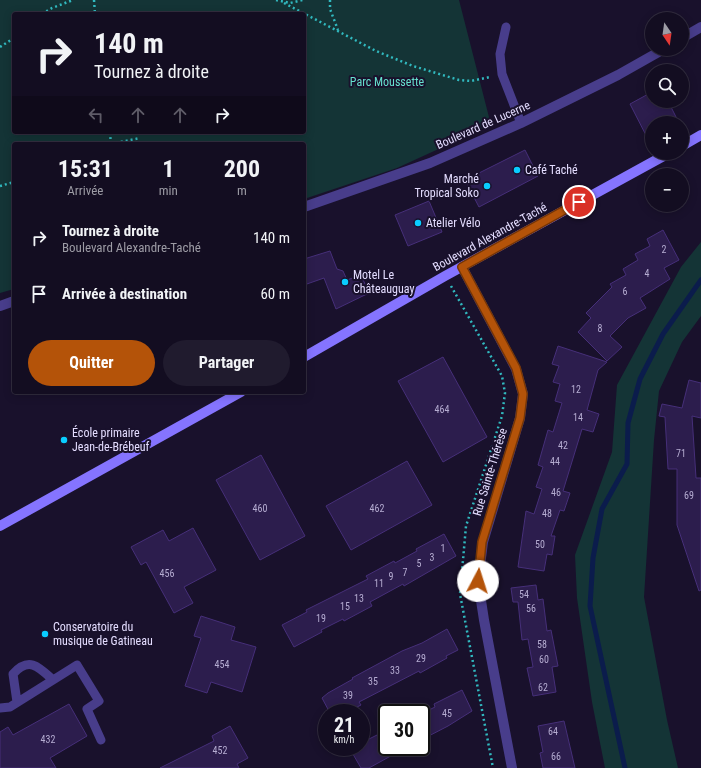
<!DOCTYPE html>
<html lang="fr">
<head>
<meta charset="utf-8">
<style>
  :root { --surface:#130d21; --page:#201b2e; --text:#f1f3f6; --muted:#9d9ca5; --line:#322d3f; --accent:#b45309 }
  body { margin:0; font-family:"Roboto Condensed",sans-serif; background:var(--page); color:var(--text); height:100vh; display:flex; flex-direction:column; font-size:15px; white-space:nowrap }
  * { box-sizing:border-box; margin:0 }
  p { font-size:13px; color:var(--muted) }
  .icon { flex:none; width:22px; height:22px; fill:none; stroke:currentColor; stroke-width:2; stroke-linecap:round; stroke-linejoin:round }
  .map { position:relative; flex:1; overflow:hidden }
  .side { position:absolute; left:12px; top:142px; width:294px; height:252px; display:flex; flex-direction:column; background:var(--surface); border-radius:4px; box-shadow:0 2px 10px #0003,0 0 0 1px var(--line) }
  .side>* { flex:none }
  .banner { position:absolute; left:12px; top:12px; width:294px; height:122px; border-radius:4px; box-shadow:0 2px 10px #0003,0 0 0 1px var(--line); background:#130d21; color:var(--text); overflow:hidden }
  .needle { width:26px; rotate:167deg }
  .tools { position:absolute; left:645px; top:12px; display:grid; gap:8px }
  .tools a { display:grid; place-items:center; width:44px; height:44px; border-radius:50%; background:var(--surface); box-shadow:0 2px 10px #0003,0 0 0 1px var(--line); font-size:20px }
  .speed { position:absolute; left:318px; top:704px; display:flex; gap:8px; font-size:20px; font-weight:700; text-align:center }
  .speed>* { display:grid; place-content:center; width:52px; height:52px; border-radius:50%; background:var(--surface); box-shadow:0 2px 10px #0003,0 0 0 1px var(--line); line-height:1 }
  .speed small { font-size:10px; font-weight:400 }
  .speed .limit { border:2px solid #111; border-radius:6px; background:#fff; color:#111 }
  .pin { position:absolute; display:grid; place-items:center; width:34px; height:34px; color:#fff; margin:-17px; border:2px solid #fff; border-radius:50%; box-shadow:0 1px 4px #0007 }
  .me { position:absolute; width:44px; margin:-22px; rotate:5deg; stroke-linejoin:round; filter:drop-shadow(0 0 3px #0008) }
  .turn { display:flex; align-items:center; gap:14px; height:84px; padding:0 16px; font-size:18px }
  .turn .icon { width:52px; height:52px; stroke-width:2.5 }
  .turn b { display:block; font-size:28px; line-height:34px }
  .lanes { display:flex; align-items:center; height:38px; padding:0 16px; background:#0003; justify-content:center; gap:20px; direction:ltr }
  .lanes .off { opacity:.35 }
  .eta { display:flex; justify-content:space-evenly; align-items:center; height:68px; text-align:center }
  .eta b { font-size:24px; font-weight:700; line-height:28px }
  .cta { display:flex; gap:8px; margin-top:auto; padding:8px 16px }
  .cta a { flex:1; height:46px; border-radius:24px; background:var(--accent); color:#fff; font-size:16px; font-weight:700; line-height:46px; text-align:center }
  .cta a+a { background:var(--page); color:var(--text) }
  ul { padding:0; list-style:none }
  li { display:flex; align-items:center; gap:12px; height:56px; padding:0 16px }
  li div { flex:1 }
  li b { display:block; font-size:15px }
  li em { font-style:normal }
  .map>svg:first-child { display:block }
</style>
</head>
<body>
<div class="map">
<svg width="701" height="768" viewBox="0 0 701 768">
  <rect width="100%" height="100%" fill="#19112c"/>
  <path fill="#143436" fill-rule="evenodd" d="M0 0H459L491 125 397 168 304 199V144H14V289L0 293ZM14 14H304V132H14Z
    M701 242V316L682 342 659 391 654 440 644 597 667 720 678 768H605L592 702 577 598 575 555 612 452 617 385 681 267Z"/>
  <g fill="none" stroke-linecap="round" stroke-linejoin="round">
    <path stroke="#0b1c4c" stroke-width="5" d="M625 768 590 606 593 558 602 509 627 464 628 423 640 379 663 334 701 280"/>
  </g>
  <path fill="#2c1d4d" stroke="#462f79" d="M652 92V101H668L679 123H652V147L630 104Z
    M525 150 538 176 479 207 465 180Z
    M429 201 442 232 408 246 395 215Z
    M663 230 679 260 664 268 670 279 640 298 646 308 628 318 610 336 622 347 607 361 578 332 591 318 586 313 612 287 610 284 626 275 623 269 638 260 635 254 650 246 647 239Z
    M330 251 337 269 343 271 347 280 361 275 369 293 336 309 324 278 304 285V259Z
    M558 346 607 362 598 370 587 410 599 414 593 432 582 429 563 491 570 493 564 511 560 510 551 536H555L552 555 547 554 544 571 518 567 526 511 534 514 542 489 536 487 543 467 538 465 548 430 553 432 562 403 555 401 560 384 553 382 559 366 552 364Z
    M443 357 487 437 443 462 398 381Z
    M689 380 701 383V418L692 416 696 478H701V590L699 591 677 525V469H668L665 417 659 416 662 404 682 408Z
    M261 455 305 536 260 560 216 480Z
    M407 461 432 505 351 550 326 506Z
    M193 528 216 570 184 587 193 603 174 613 146 562 141 565 131 547 163 530 169 541Z
    M444 534 456 556 404 586 403 584 370 602 372 606 344 621 343 619 321 630 322 632 294 647 282 625 307 612 306 610 368 579 366 576 394 561 395 563 417 551 416 549Z
    M536 585 538 600 543 599 547 631 551 630 558 666 552 667 556 692 533 696 527 668 533 667 528 639 522 640 518 602H513L511 588Z
    M201 616 235 627 231 640 256 647 242 692 211 682 207 693 185 686 201 638 194 636Z
    M447 629 458 650 446 656 447 658 420 673 419 671 359 702 361 705 345 713H330L322 698 328 693 353 679 352 678 402 651 422 643Z
    M462 690 472 711 448 726 421 740V714L435 707 434 704Z
    M69 704 87 736 50 758 56 768H0V732L8 727 13 735Z
    M564 721 575 768H543L540 753 543 752 538 726Z
    M230 726 248 758 237 764 239 768H160L214 741 212 736Z
    M387 732V747H407L369 768H361L350 749 361 747V743L377 735 378 737Z"/>
  <g fill="none" stroke-linecap="round" stroke-linejoin="round">
    <path stroke="#31b9bf" stroke-width="2.5" stroke-dasharray="2 3" stroke-linecap="butt" d="M94 0 95 14
      M276 0 290 3 303 0
      M330 0V9L338 30
      M284 3 376 51 413 66 459 80 471 81 490 77
      M42 14 52 8 73 0
      M0 47 14 38
      M110 144 111 132
      M111 144 140 138
      M0 186 14 182
      M451 286 502 376 505 393 502 416 466 526 460 594 493 768"/>
    <path stroke="#483d8b" stroke-width="9" d="M506 27 500 54 502 74 521 123
      M17 702 13 674C29 656 39 667 53 680
      M0 708 10 707 77 665 99 701 87 709 101 740"/>
    <path stroke="#483d8b" stroke-width="10" d="M682 38 701 27
      M304 207 430 163 521 123 618 75 664 49
      M462 267 516 369 523 394 520 418 483 542 478 581 484 620 512 768
      M0 306 14 301"/>
    <path stroke="#8574ff" stroke-width="10" d="M682 146 701 135
      M304 357 445 276 669 153
      M0 526 241 392"/>
  </g>
  <g fill="none" stroke-linecap="round" stroke-linejoin="round">
    <g stroke="#753606" stroke-width="10">
      <path id="route" d="M478 581 482 542 520 418 523 394 516 368 462 267 579 202"/>
    </g>
    <use href="#route" stroke="#b45309" stroke-width="7"/>
  </g>
  <g fill="#09cdff" stroke="#19112c" stroke-width="1.5">
    <circle cx="517" cy="170" r="4"/>
    <circle cx="487" cy="186" r="4"/>
    <circle cx="418" cy="223" r="4"/>
    <circle cx="345" cy="282" r="4"/>
    <circle cx="64" cy="440" r="4"/>
    <circle cx="45" cy="634" r="4"/>
  </g>
  <g text-anchor="middle" dominant-baseline="central" stroke-width="4" stroke-linejoin="round" paint-order="stroke">
    <g font-size="10" fill="#b6add2">
      <text x="664" y="249">2</text>
      <text x="647" y="273">4</text>
      <text x="625" y="291">6</text>
      <text x="600" y="328">8</text>
      <text x="576" y="389">12</text>
      <text x="442" y="409">464</text>
      <text x="578" y="417">14</text>
      <text x="563" y="445">42</text>
      <text x="681" y="453">71</text>
      <text x="555" y="461">44</text>
      <text x="556" y="492">46</text>
      <text x="689" y="495">69</text>
      <text x="260" y="508">460</text>
      <text x="377" y="508">462</text>
      <text x="547" y="513">48</text>
      <text x="540" y="544">50</text>
      <text x="443" y="548">1</text>
      <text x="432" y="557">3</text>
      <text x="419" y="563">5</text>
      <text x="405" y="572">7</text>
      <text x="167" y="573">456</text>
      <text x="391" y="576">9</text>
      <text x="379" y="583">11</text>
      <text x="524" y="594">54</text>
      <text x="359" y="598">13</text>
      <text x="345" y="606">15</text>
      <text x="531" y="608">56</text>
      <text x="321" y="618">19</text>
      <text x="542" y="644">58</text>
      <text x="421" y="658">29</text>
      <text x="544" y="659">60</text>
      <text x="222" y="664">454</text>
      <text x="395" y="670">33</text>
      <text x="373" y="681">35</text>
      <text x="543" y="687">62</text>
      <text x="348" y="695">39</text>
      <text x="447" y="713">45</text>
      <text x="553" y="731">64</text>
      <text x="48" y="739">432</text>
      <text x="220" y="750">452</text>
      <text x="556" y="756">66</text>
    </g>
    <g font-size="12" fill="#66e1cf" stroke="#19112c">
      <text x="387" y="82">Parc Moussette</text>
    </g>
    <g font-size="12" fill="#e4ddff" stroke="#19112c">
      <text transform="translate(483 125) rotate(-24)">Boulevard de Lucerne</text>
      <text transform="translate(490 237) rotate(-29)">Boulevard Alexandre-Taché</text>
      <text transform="translate(490 472) rotate(-73)">Rue Sainte-Thérèse</text>
    </g>
    <g font-size="12" fill="#e4ddff" stroke="#19112c" text-anchor="start">
      <text x="525" y="170">Café Taché</text>
      <text x="479" y="179" text-anchor="end">Marché<tspan x="479" dy="14">Tropical Soko</tspan></text>
      <text x="426" y="223">Atelier Vélo</text>
      <text x="353" y="275">Motel Le<tspan x="353" dy="14">Châteauguay</tspan></text>
      <text x="72" y="433">École primaire<tspan x="72" dy="14">Jean-de-Brébeuf</tspan></text>
      <text x="53" y="627">Conservatoire du<tspan x="53" dy="14">musique de Gatineau</tspan></text>
    </g>
  </g>
</svg>
<div class="tools">
<a><svg class="needle" viewBox="-14 -14 28 28"><path d="M0-13l5 13h-10z" fill="#e53935"/><path d="M0 13l5-13h-10z" fill="#9d9ca5"/></svg></a>
<a><svg class="icon" aria-label="search" viewBox="0 0 24 24"><circle cx="10" cy="10" r="6"/><path d="M15 15l6 6"/></svg></a>
<a>+</a>
<a>−</a>
</div>
<div class="speed"><div>21<small>km/h</small></div><div class="limit">30</div></div>
<div class="pin" style="left:579px;top:202px;background:#d93025"><svg class="icon" aria-label="arrive" viewBox="0 0 24 24"><path d="M6 21V4h12l-3 4 3 4H6"/></svg></div>
<svg class="me" style="left:478px;top:581px" viewBox="-20 -20 40 40"><circle r="19" fill="#fff"/><path d="M0-13L10 11 0 6-10 11z" fill="#b45309"/></svg>
<div class="banner">
<div class="turn"><svg class="icon" aria-label="right" viewBox="0 0 24 24"><path d="M7 20v-9h11M14 6l5 5-5 5"/></svg><div><b>140 m</b>Tournez à droite</div></div>
<div class="lanes"><svg class="icon off" aria-label="left" viewBox="0 0 24 24"><path d="M17 20v-9H6M10 6l-5 5 5 5"/></svg><svg class="icon off" aria-label="ahead" viewBox="0 0 24 24"><path d="M12 20V5M6 11l6-6 6 6"/></svg><svg class="icon off" aria-label="ahead" viewBox="0 0 24 24"><path d="M12 20V5M6 11l6-6 6 6"/></svg><svg class="icon" aria-label="right" viewBox="0 0 24 24"><path d="M7 20v-9h11M14 6l5 5-5 5"/></svg></div>
</div>
<section class="side">
<div class="eta">
<div><b>15:31</b><p>Arrivée</p></div>
<div><b>1</b><p>min</p></div>
<div><b>200</b><p>m</p></div>
</div>
<ul>
<li><svg class="icon" aria-label="right" viewBox="0 0 24 24"><path d="M7 20v-9h11M14 6l5 5-5 5"/></svg><div><b>Tournez à droite</b><p>Boulevard Alexandre-Taché</p></div><em>140 m</em></li>
<li><svg class="icon" aria-label="arrive" viewBox="0 0 24 24"><path d="M6 21V4h12l-3 4 3 4H6"/></svg><div><b>Arrivée à destination</b></div><em>60 m</em></li>
</ul>
<div class="cta"><a>Quitter</a><a>Partager</a></div>
</section>
</div>
</body>
</html>
